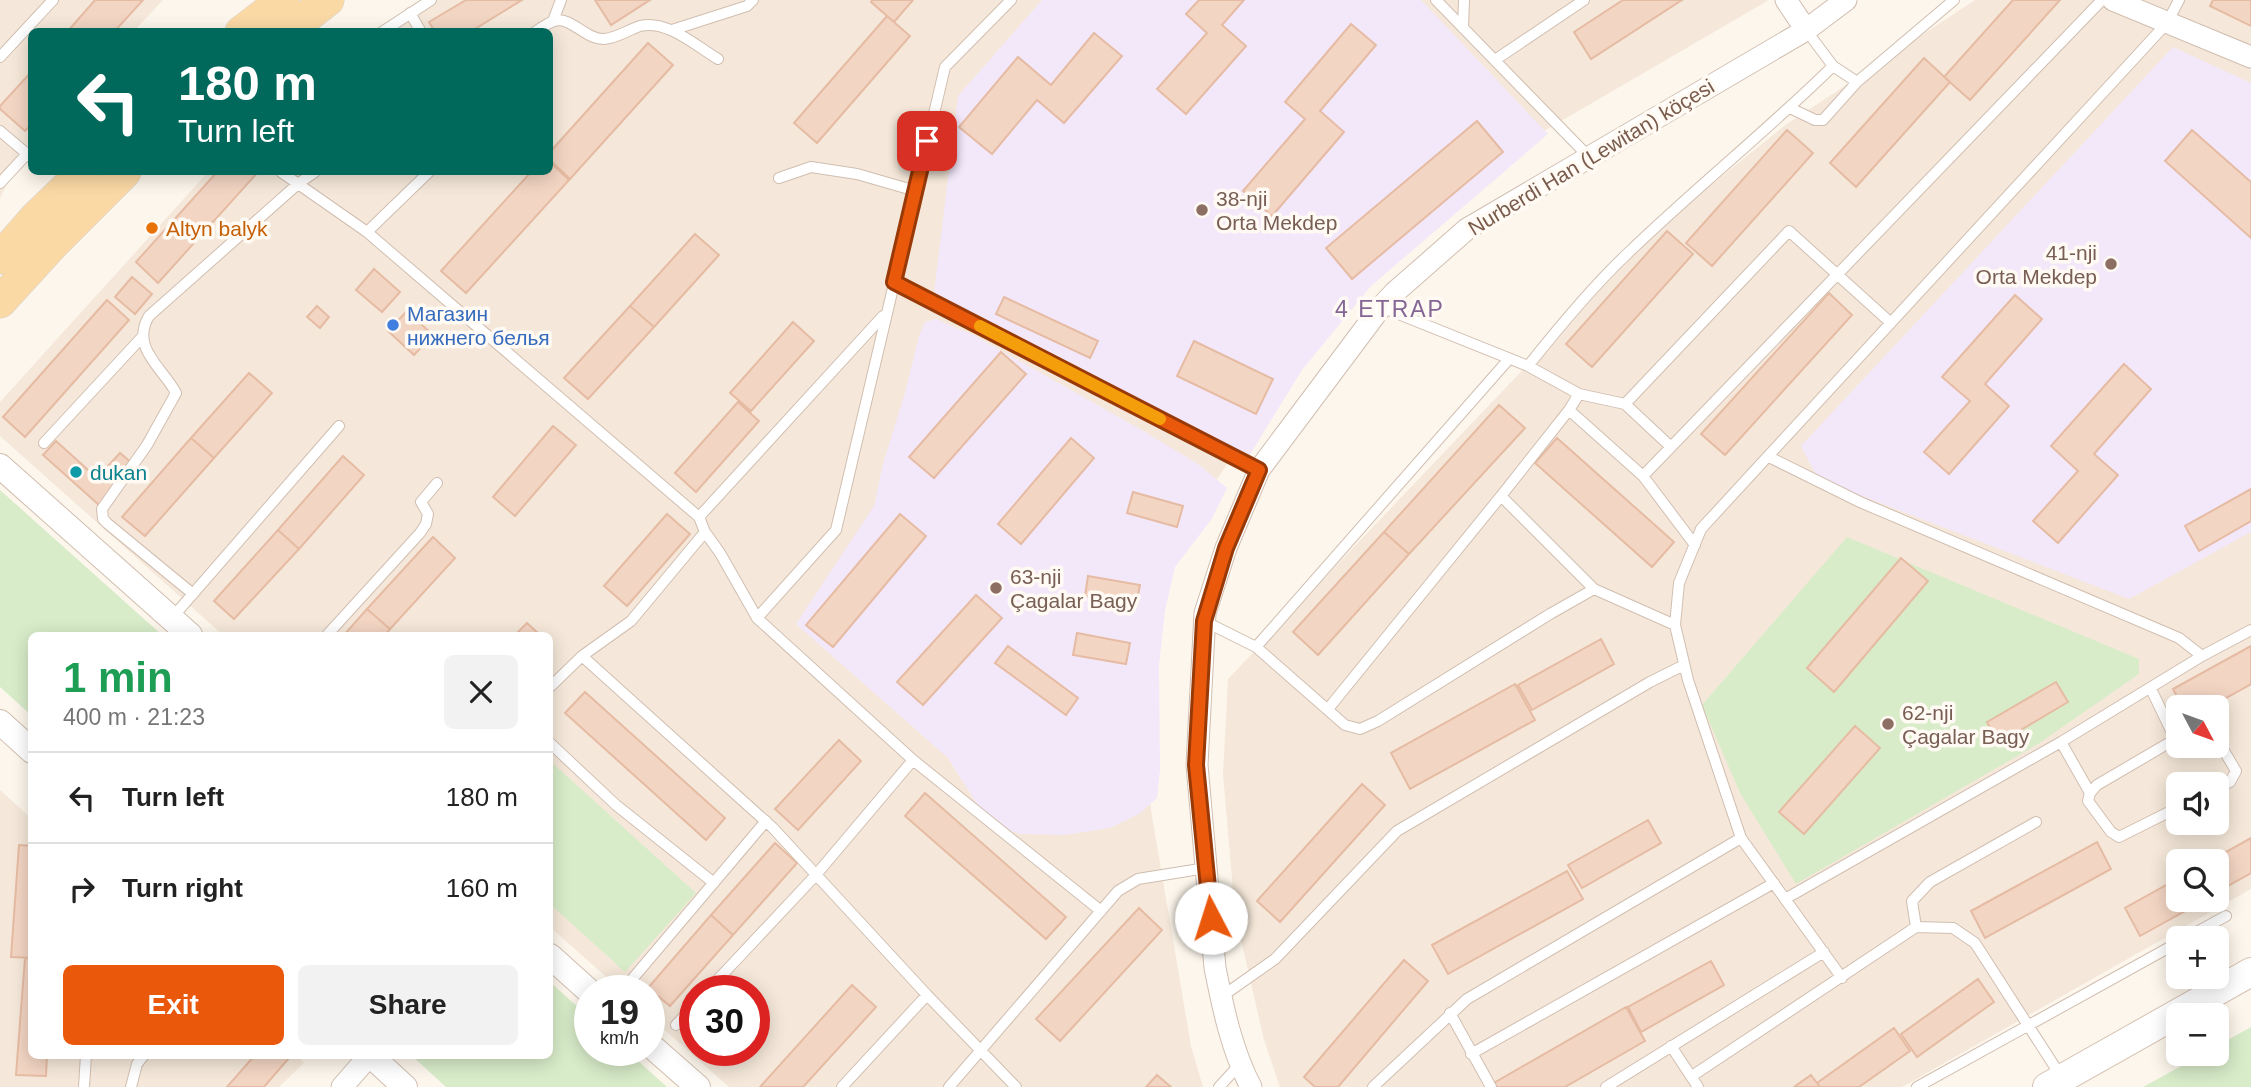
<!DOCTYPE html>
<html lang="en">
<head>
<meta charset="utf-8">
<style>
  :root { --surface:#fff; --page:#f2f2f2; --text:#222; --muted:#767676; --line:#e0e0e0; --accent:#ea580c }
  body { margin:0; font-family:Helvetica,sans-serif; background:var(--page); color:var(--text); height:100vh; display:flex; flex-direction:column; font-size:26px; white-space:nowrap }
  * { box-sizing:border-box; margin:0 }
  p { font-size:23px; color:var(--muted) }
  .icon { flex:none; width:38px; height:38px; fill:none; stroke:currentColor; stroke-width:2; stroke-linecap:round; stroke-linejoin:round }
  .map { position:relative; flex:1; overflow:hidden }
  .details { position:absolute; left:28px; top:632px; width:525px; height:427px; display:flex; flex-direction:column; background:var(--surface); border-radius:10px; box-shadow:0 4px 18px #0003 }
  .details>* { flex:none }
  .hud { position:absolute; left:28px; top:28px; width:525px; height:147px; border-radius:10px; box-shadow:0 4px 18px #0003; background:#00695c; color:#fff; overflow:hidden }
  .needle { width:46px; rotate:131deg }
  .controls { position:absolute; left:2166px; top:695px; display:grid; gap:14px }
  .controls a { display:grid; place-items:center; width:63px; height:63px; border-radius:10px; background:var(--surface); box-shadow:0 4px 18px #0003; font-size:35px }
  .speed { position:absolute; left:574px; top:975px; display:flex; gap:14px; font-size:35px; font-weight:700; text-align:center }
  .speed>* { display:grid; place-content:center; width:91px; height:91px; border-radius:50%; background:var(--surface); box-shadow:0 4px 18px #0003; line-height:1 }
  .speed small { font-size:18px; font-weight:400 }
  .speed .limit { border:10px solid #d22; background:#fff; color:#111 }
  .pin { position:absolute; display:grid; place-items:center; width:60px; height:60px; color:#fff; margin:-30px; border-radius:14px; box-shadow:0 4px 10px #0006 }
  .me { position:absolute; width:77px; margin:-38px; rotate:355deg; stroke-linejoin:round; filter:drop-shadow(0 0 5px #0008) }
  .turn { display:flex; align-items:center; gap:24px; height:147px; padding:0 35px; font-size:32px }
  .turn .icon { width:91px; height:91px; stroke-width:2.5 }
  .turn b { display:block; font-size:49px; line-height:60px }
  .round { display:grid; place-items:center; flex:none; width:74px; height:74px; border-radius:10px; background:var(--page) }
  .head { display:flex; align-items:center; justify-content:space-between; height:119px; padding:0 35px }
  h1 { font-size:42px; font-weight:800; line-height:52px; color:#1e9e55 }
  .primary-button { display:flex; gap:14px; margin-top:auto; padding:14px 35px }
  .primary-button a { flex:1; height:80px; border-radius:10px; background:var(--accent); color:#fff; font-size:28px; font-weight:800; line-height:80px; text-align:center }
  .primary-button a+a { background:var(--page); color:var(--text) }
  ul { padding:0; list-style:none }
  li { display:flex; align-items:center; gap:21px; height:91px; padding:0 35px; border-top:2px solid var(--line) }
  li div { flex:1 }
  li b { display:block; font-size:26px }
  li em { font-style:normal }
  .map>svg:first-child { display:block }
</style>
</head>
<body>
<div class="map">
<svg width="2251" height="1087" viewBox="0 0 2251 1087">
  <rect width="100%" height="100%" fill="#fdf6ec"/>
  <path fill="#f5e8da" fill-rule="evenodd" d="M0 0H163L134 31 32 32 31 141 22 152 0 198Z
    M438 0H1769L1539 134 1311 335 1216 481 1167 575 1148 753 1151 810 1191 1046 1203 1087H729L649 1016V990H621L550 927V635H223L0 436V402L208 172H550V32L390 31ZM695 990H754V1050H695Z
    M1975 0H2251V889L1902 1087H1280L1264 1040 1235 914 1223 774 1228 679 1657 229 1784 126ZM2179 707H2217V746H2179ZM2179 784H2217V822H2179ZM2179 861H2217V900H2179Z
    M0 790 31 818 32 1055H296L304 1063 279 1087H0Z"/>
  <path fill="#f3e8fa" d="M1042 0H1421L1548 134 1371 286 1302 370 1249 456 934 293 958 96Z
    M2173 47 2251 83V532L2129 599 1818 479 1801 446Z
    M936 319 975 336 1140 429 1198 464 1227 488 1211 520 1175 567 1165 611 1159 665 1160 770 1157 798 1139 814 1110 828 1065 835 1020 834 989 823 948 758 796 624 874 506 883 464 905 393 919 336 925 322Z"/>
  <path fill="#d8ecc9" d="M0 490 162 635H32L31 715 0 687Z
    M1847 537 2139 659V674L2038 744 1796 884 1740 793 1702 705Z
    M550 761 696 893 625 972 550 904Z
    M550 982 590 1018V1050H626L667 1087H446L411 1055H550Z
    M2251 1027V1087H2143L2203 1054H2217V1046Z"/>
  <path fill="#f3d5c3" stroke="#e6bba3" stroke-width="2" d="M95 0H143L114 32H67Z
    M466 0H522L470 32H435L429 22Z
    M595 0H650L611 25Z
    M872 0H913L894 22 871 2Z
    M1199 0H1244L1222 25 1246 46 1186 114 1157 89 1207 33 1186 14Z
    M1623 0H1682L1591 59 1574 32Z
    M2013 0H2060L1970 100 1944 77Z
    M2213 0H2251V26L2210 6Z
    M887 16 910 36 817 143 794 123Z
    M1351 24 1376 45 1320 111 1344 132 1272 216 1243 191 1305 119 1285 102Z
    M1094 33 1122 56 1064 123 1037 100 992 154 959 127 1018 57 1051 85Z
    M648 43 673 65 570 179 550 160V152Z
    M1924 58 1950 82 1856 187 1830 163Z
    M1924 58 1950 82 1856 187 1830 163Z
    M32 71V124L25 131 0 109V106Z
    M1477 121 1503 152 1352 279 1326 248Z
    M1787 130 1813 153 1712 266 1686 243Z
    M2192 130 2251 182V238L2165 161Z
    M550 162 569 180 466 293 441 271 531 172H550Z
    M217 172H258L158 283 136 262Z
    M1667 231 1693 254 1592 367 1566 344Z
    M695 234 719 255 654 327 630 306Z
    M374 269 400 292 382 312 356 290Z
    M132 277 152 294 135 314 115 297Z
    M1829 293 1852 315 1725 455 1701 434Z
    M2015 295 2042 319 1985 384 2009 406 1949 474 1924 452 1970 401 1942 377Z
    M1004 297 1098 341 1090 358 996 314Z
    M107 300 129 320 25 437 3 417Z
    M317 306 329 317 320 328 307 317Z
    M630 306 654 327 588 399 564 378Z
    M407 311 433 335 414 355 388 331Z
    M793 322 814 341 751 411 730 393Z
    M1194 341 1273 379 1256 414 1177 376Z
    M1001 352 1026 374 934 478 909 457Z
    M2124 364 2151 389 2094 454 2118 475 2058 543 2033 521 2078 471 2051 446Z
    M249 373 272 393 214 458 191 438Z
    M738 402 759 421 696 492 675 473Z
    M1499 405 1525 428 1409 554 1384 532Z
    M553 426 576 445 515 516 493 497Z
    M191 438 214 458 145 536 122 517Z
    M1071 438 1094 458 1021 544 998 524Z
    M1557 438 1674 542 1652 567 1535 463Z
    M56 441 97 478 120 453 134 465 99 505 43 455Z
    M343 456 364 475 299 549 278 530Z
    M2251 489V521L2199 551 2185 526Z
    M1133 492 1183 506 1177 527 1127 513Z
    M667 514 690 534 627 606 604 586Z
    M900 514 926 536 833 647 806 625Z
    M278 530 299 549 234 619 214 601Z
    M1384 532 1409 554 1318 655 1293 632Z
    M433 537 455 558 390 629 367 609Z
    M1901 558 1928 581 1834 692 1807 668Z
    M1088 576 1140 585 1136 605 1085 596Z
    M976 595 1002 618 923 705 897 682Z
    M367 609 390 629 385 635H344Z
    M527 623 540 635H515Z
    M1077 633 1130 643 1126 664 1073 655Z
    M1601 639 1614 664 1532 710 1518 685Z
    M1008 646 1078 698 1066 715 995 663Z
    M2251 646V684L2210 707H2182L2173 689Z
    M2056 682 2068 702 1999 743 1987 722Z
    M1515 684 1535 720 1410 789 1391 753Z
    M1515 684 1535 720 1410 789 1391 753Z
    M585 692 725 818 706 840 565 713Z
    M1855 726 1880 748 1804 834 1779 812Z
    M839 740 861 761 798 830 775 809Z
    M1362 784 1385 805 1280 922 1257 901Z
    M925 793 1066 917 1046 939 905 816Z
    M1648 820 1661 843 1582 888 1568 865Z
    M2251 838V873L2217 892V861H2210Z
    M2097 842 2111 869 1985 938 1971 911Z
    M775 843 797 863 733 935 711 915Z
    M19 845 32 846V958L11 957Z
    M1567 871 1583 899 1448 974 1432 945Z
    M2179 878V900H2205L2140 936 2125 908Z
    M1139 908 1162 930 1060 1041 1036 1019Z
    M711 915 733 935 670 1006 648 988Z
    M25 958 32 959V1055H47L46 1076 16 1075Z
    M1404 960 1428 981 1338 1087H1315L1304 1077Z
    M1711 961 1724 985 1641 1032 1628 1007Z
    M1978 979 1994 1002 1917 1057 1901 1034Z
    M852 985 876 1007 803 1087H760Z
    M1626 1007 1645 1041 1565 1087H1494L1492 1084Z
    M1894 1028 1910 1051 1859 1087H1820L1817 1083Z
    M255 1055H286L289 1058 264 1087H227Z
    M1157 1075 1171 1087H1146Z
    M1811 1075 1820 1087H1794Z"/>
  <g fill="none" stroke-linecap="round" stroke-linejoin="round">
    <g stroke="#d1beb0" stroke-width="12">
      <path id="service" d="M1436 0 1589 157
        M410 13 421 32
        M553 21 561 0
        M1463 28 1464 0
        M672 30 747 6 753 0
        M1806 30 1833 66 1857 82 1954 0
        M382 32 431 0
        M535 32C541 28 548 23 554 21 571 16 586 40 604 39 617 38 628 30 640 26 667 19 696 46 718 59
        M0 57 53 0
        M1495 60 1584 0
        M1790 108 1815 120H1823L1857 82
        M0 131 32 158
        M281 172 367 232 699 517 705 532 720 553 757 618 913 760 1101 911
        M779 178 811 167 857 174 916 191
        M0 183 27 154
        M367 232 429 172
        M894 282 1259 470
        M1381 307 1528 366 1579 394 1625 404 1671 447
        M1528 366C1559 327 1591 288 1627 254 1694 189 1767 131 1833 66
        M1579 394 1569 410 1643 476 1695 545
        M1625 404 1789 231 1891 323
        M44 443 143 336
        M1769 457 1860 502 2179 638 2202 656
        M1643 476 2102 0
        M1501 496 1569 410
        M699 517 883 316
        M193 594 108 524 103 519 102 509 147 445 176 393C163 368 130 348 149 316L299 183 315 172
        M757 618 836 530 945 67 1011 0
        M171 619 339 426
        M1204 621 1256 647 1345 725 1360 729 1378 721 1550 614 1594 589 1675 625
        M327 635 420 533 426 524 428 514 421 502 437 483
        M1256 647 1509 359
        M582 656 773 828 927 995 1016 1087
        M550 687 582 656 631 621 705 532
        M2151 689 2175 739
        M1328 709 1501 496 1594 589
        M2179 737 2097 785 2090 793 2088 801 2111 832 2119 837 2179 807
        M2217 739 2236 771 2230 782 2217 788
        M2061 742 2090 793
        M550 743 616 805 714 883
        M1741 838 1785 899 2061 742 2202 656 2251 630
        M1785 899 1842 978
        M1916 927 1912 901 1930 882 2036 822
        M2186 938 2226 916
        M623 990 766 821
        M708 990 815 876 913 760
        M1221 997 1275 959 1397 831 1650 682 1684 665
        M1450 1013 1491 1087
        M676 1025 695 1005
        M1671 1046 1698 1087
        M1471 1054 1774 883
        M1692 1076 1916 927 1953 928 1975 943 2062 1078
        M84 1087 86 1055
        M131 1087 137 1064 144 1055
        M842 1087 927 995
        M949 1087 1118 891 1138 879 1206 868
        M1219 1087 1240 1064
        M1373 1087 1467 999 1741 838 1688 680 1675 625 1679 583 1701 529 2167 23 2179 0
        M1606 1087 1824 952
        M1917 1087 2179 942"/>
    </g>
    <g stroke="#d1beb0" stroke-width="23">
      <path id="minor" d="M1786 0 1806 30
        M2113 0 2251 57
        M342 1087 370 1055
        M1251 1087C1232 1051 1223 1008 1215 968L1197 765 1205 613 1226 548 1259 470 1381 307 1394 293 1467 229 1806 30 1846 0"/>
    </g>
    <g stroke="#d1beb0" stroke-width="26">
      <path id="tertiary" d="M0 466 190 635
        M0 722 32 751
        M550 956 590 992
        M649 1044 698 1087
        M370 1055 405 1087"/>
    </g>
    <g stroke="#d6c0b0" stroke-width="30">
      <path id="secondary" d="M2047 1087 2251 972"/>
    </g>
    <g stroke="#dad1cd" stroke-width="33">
      <path id="primary" d="M241 32 283 0
        M287 32 328 0
        M0 258 36 217 83 172
        M0 302 54 243 125 172"/>
    </g>
    <use href="#service" stroke="#fff" stroke-width="10"/>
    <use href="#minor" stroke="#fff" stroke-width="21"/>
    <use href="#tertiary" stroke="#fff" stroke-width="24"/>
    <use href="#secondary" stroke="#fff" stroke-width="28"/>
    <use href="#primary" stroke="#fbd9a5" stroke-width="32"/>
  </g>
  <g fill="none" stroke-linecap="round" stroke-linejoin="round">
    <g stroke="#983908" stroke-width="18">
      <path id="route" d="M927 141 894 282 1259 470 1226 548 1204 621 1196 765 1211 918"/>
    </g>
    <use href="#route" stroke="#ea580c" stroke-width="12"/>
    <path stroke="#f59e0b" stroke-width="12" d="M980 326 1160 419"/>
  </g>
  <g fill="#8d6e63" stroke="#fffaf3" stroke-width="2.5">
    <circle cx="1202" cy="210" r="7"/>
    <circle cx="2111" cy="264" r="7"/>
    <circle cx="996" cy="588" r="7"/>
    <circle cx="1888" cy="724" r="7"/>
  </g>
  <circle fill="#e8710a" stroke="#fffaf3" stroke-width="2.5" cx="152" cy="228" r="7"/>
  <circle fill="#3f7fe0" stroke="#fffaf3" stroke-width="2.5" cx="393" cy="325" r="7"/>
  <circle fill="#0f9aa8" stroke="#fffaf3" stroke-width="2.5" cx="76" cy="472" r="7"/>
  <g text-anchor="middle" dominant-baseline="central" stroke-width="7" stroke-linejoin="round" paint-order="stroke">
    <g font-size="21" fill="#7a5c4d" stroke="#fffaf3">
      <text transform="translate(1591 157) rotate(-31)">Nurberdi Han (Lewitan) köçesi</text>
    </g>
    <g font-size="21" fill="#785e54" stroke="#fffaf3" text-anchor="start">
      <text x="1216" y="198">38-nji<tspan x="1216" dy="24">Orta Mekdep</tspan></text>
      <text x="2097" y="252" text-anchor="end">41-nji<tspan x="2097" dy="24">Orta Mekdep</tspan></text>
      <text x="1010" y="576">63-nji<tspan x="1010" dy="24">Çagalar Bagy</tspan></text>
      <text x="1902" y="712">62-nji<tspan x="1902" dy="24">Çagalar Bagy</tspan></text>
    </g>
    <g font-size="21" fill="#c56008" stroke="#fffaf3" text-anchor="start">
      <text x="166" y="228">Altyn balyk</text>
    </g>
    <g font-size="21" fill="#366cbe" stroke="#fffaf3" text-anchor="start">
      <text x="407" y="313">Магазин<tspan x="407" dy="24">нижнего белья</tspan></text>
    </g>
    <g font-size="21" fill="#0d838f" stroke="#fffaf3" text-anchor="start">
      <text x="90" y="472">dukan</text>
    </g>
    <g font-size="23" letter-spacing="2" fill="#846695" stroke="#fffaf3">
      <text x="1390" y="309">4 ETRAP</text>
    </g>
  </g>
</svg>
<div class="controls">
<a><svg class="needle" viewBox="-14 -14 28 28"><path d="M0-13l5 13h-10z" fill="#e53935"/><path d="M0 13l5-13h-10z" fill="#767676"/></svg></a>
<a><svg class="icon" aria-label="sound" viewBox="0 0 24 24"><path d="M4 9h4l5-4v14l-5-4H4zM17 9q2 3 0 6"/></svg></a>
<a><svg class="icon" aria-label="search" viewBox="0 0 24 24"><circle cx="10" cy="10" r="6"/><path d="M15 15l6 6"/></svg></a>
<a>+</a>
<a>−</a>
</div>
<div class="speed"><div>19<small>km/h</small></div><div class="limit">30</div></div>
<div class="pin" style="left:927px;top:141px;background:#d93025"><svg class="icon" aria-label="arrive" viewBox="0 0 24 24"><path d="M6 21V4h12l-3 4 3 4H6"/></svg></div>
<svg class="me" style="left:1211px;top:918px" viewBox="-20 -20 40 40"><circle r="19" fill="#fff"/><path d="M0-13L10 11 0 6-10 11z" fill="#ea580c"/></svg>
<div class="hud">
<div class="turn"><svg class="icon" aria-label="left" viewBox="0 0 24 24"><path d="M17 20v-9H6M10 6l-5 5 5 5"/></svg><div><b>180 m</b>Turn left</div></div>
</div>
<section class="details">
<div class="head"><div><h1>1 min</h1><p>400 m · 21:23</p></div><a class="round"><svg class="icon" aria-label="close" viewBox="0 0 24 24"><path d="M6 6l12 12M18 6L6 18"/></svg></a></div>
<ul>
<li><svg class="icon" aria-label="left" viewBox="0 0 24 24"><path d="M17 20v-9H6M10 6l-5 5 5 5"/></svg><div><b>Turn left</b></div><em>180 m</em></li>
<li><svg class="icon" aria-label="right" viewBox="0 0 24 24"><path d="M7 20v-9h11M14 6l5 5-5 5"/></svg><div><b>Turn right</b></div><em>160 m</em></li>
</ul>
<div class="primary-button"><a>Exit</a><a>Share</a></div>
</section>
</div>
</body>
</html>
